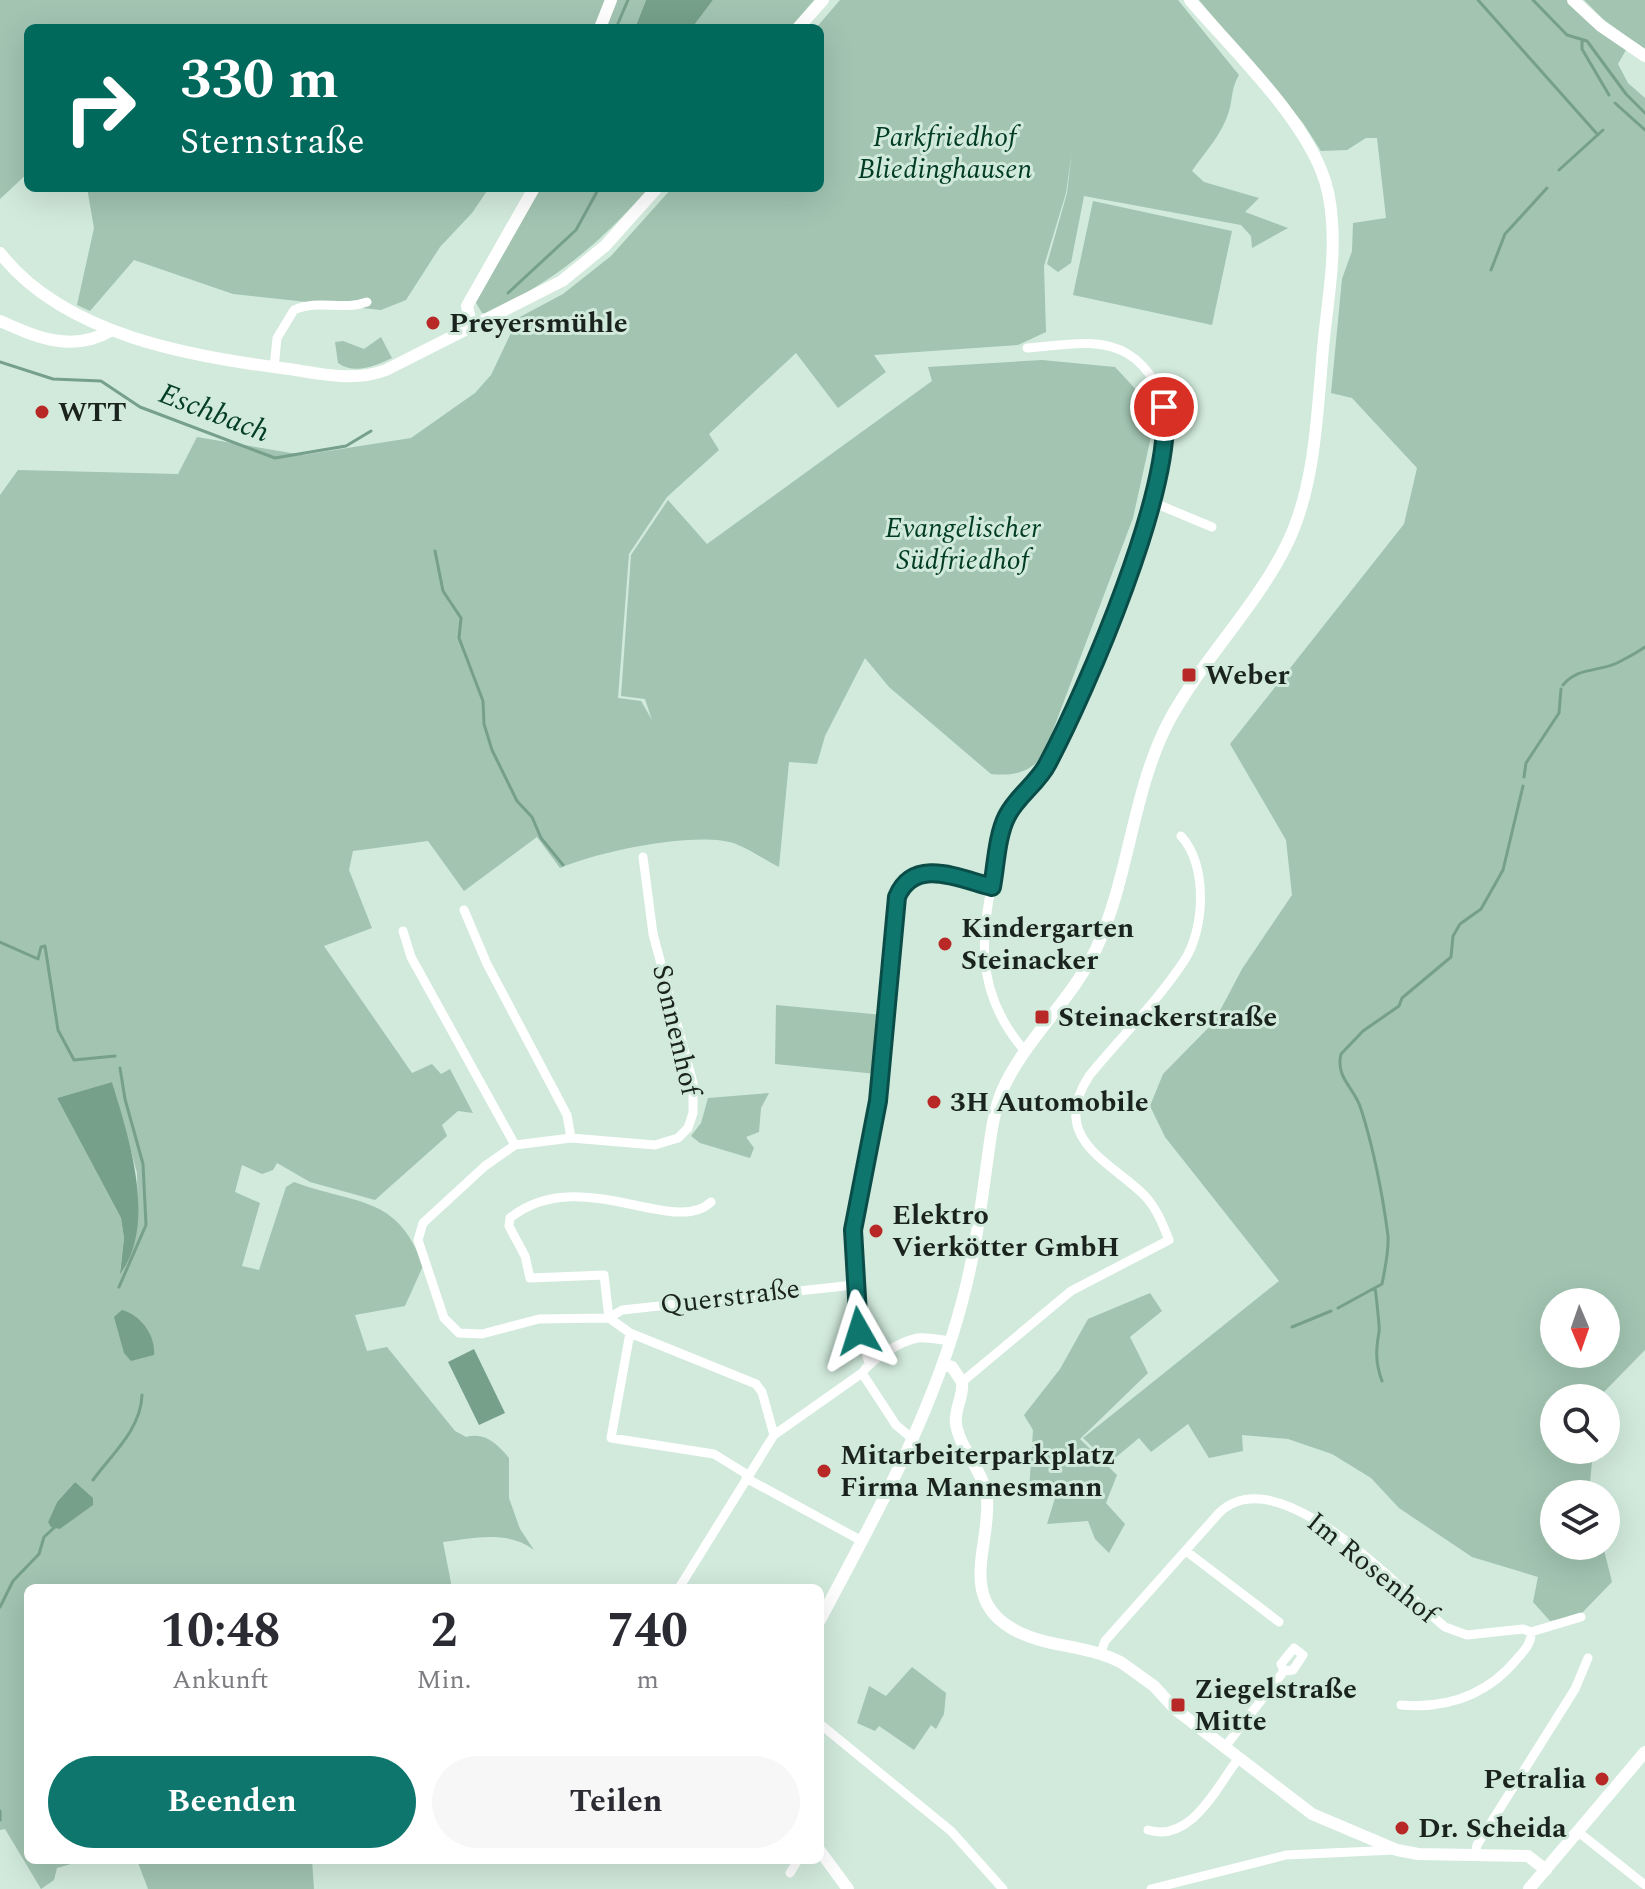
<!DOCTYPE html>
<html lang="de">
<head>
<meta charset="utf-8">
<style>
  :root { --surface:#fff; --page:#f7f7f7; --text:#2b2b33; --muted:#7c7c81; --accent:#0f766e }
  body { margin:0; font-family:Spectral,serif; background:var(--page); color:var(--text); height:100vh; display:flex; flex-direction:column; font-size:30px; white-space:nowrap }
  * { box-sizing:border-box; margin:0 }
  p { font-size:26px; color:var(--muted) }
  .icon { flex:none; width:44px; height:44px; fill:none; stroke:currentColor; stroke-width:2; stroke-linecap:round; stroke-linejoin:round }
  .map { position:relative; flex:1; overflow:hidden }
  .sheet { position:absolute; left:24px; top:1584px; width:800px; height:280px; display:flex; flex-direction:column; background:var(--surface); border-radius:12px; box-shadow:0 8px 32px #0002 }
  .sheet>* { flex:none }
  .banner { position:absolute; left:24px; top:24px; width:800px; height:168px; border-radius:12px; box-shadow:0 8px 32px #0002; background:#00695c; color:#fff; overflow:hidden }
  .needle { width:52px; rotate:178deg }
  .controls { position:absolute; left:1540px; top:1288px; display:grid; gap:16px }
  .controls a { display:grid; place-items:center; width:80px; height:80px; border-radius:50%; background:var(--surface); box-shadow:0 8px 32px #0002; font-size:40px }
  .pin { position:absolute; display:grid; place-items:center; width:68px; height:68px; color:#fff; margin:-34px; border:4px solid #fff; border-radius:50%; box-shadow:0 2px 8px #0007 }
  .me { position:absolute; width:88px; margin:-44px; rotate:354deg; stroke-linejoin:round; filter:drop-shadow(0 0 6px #0008) }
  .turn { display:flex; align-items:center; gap:28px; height:168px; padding:0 24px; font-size:36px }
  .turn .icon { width:104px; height:104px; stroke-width:2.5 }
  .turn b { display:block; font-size:56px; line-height:68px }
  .eta { display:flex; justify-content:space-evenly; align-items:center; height:136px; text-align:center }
  .eta b { font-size:48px; font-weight:700; line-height:56px }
  .button { display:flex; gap:16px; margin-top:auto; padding:16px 24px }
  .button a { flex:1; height:92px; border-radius:48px; background:var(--accent); color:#fff; font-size:32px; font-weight:700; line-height:92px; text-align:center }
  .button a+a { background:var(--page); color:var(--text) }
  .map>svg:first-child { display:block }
</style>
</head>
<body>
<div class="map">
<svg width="1645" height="1889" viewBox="0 0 1645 1889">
  <rect width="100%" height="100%" fill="#d1eadc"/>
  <path fill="#a2c4b1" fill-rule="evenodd" d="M0 0H608L596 28H28V173L0 199Z
    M617 0H646L635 28H605Z
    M713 0H814L790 28H692Z
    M840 0H1178L1239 75C1231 88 1233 97 1229 111 1223 133 1205 152 1192 171L1204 182 1259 198 1245 212 1288 228 1252 248 1251 236 1241 225 1084 196 1071 263 1058 272 1047 264 1067 193 1072 151 1066 193 1044 266 1046 332 1018 345 874 355 886 372 838 408 796 353 709 434 719 450 667 497 629 554 618 698 641 701 652 720 645 699 621 696 631 555 668 500 707 544 932 381 928 367 1042 360 1115 367 1142 396 1154 423 1133 518 1044 754C1030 773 1014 776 991 774L889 687 865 658 825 736 817 764 789 762 779 867C765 860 751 850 736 844 698 830 597 852 560 868L537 837 464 891 428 841 353 851 349 870 372 928 324 946 412 1073 432 1064 441 1074 450 1069 473 1113 458 1111 442 1125 447 1136 375 1200 310 1182 277 1163 273 1170 262 1174 242 1165 235 1192 260 1203 242 1266 259 1270 286 1187 294 1182C355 1205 398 1194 423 1266L405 1306 355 1315 367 1351 387 1347 455 1431 466 1437C486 1432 497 1444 509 1458V1498L520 1529 534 1550C507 1530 475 1538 443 1542L452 1588H28V1860H85L57 1868 54 1880 41 1889 5 1829 0 1830V495L18 470 178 474 197 437 303 455 411 438 475 393 491 375 518 318 563 294 611 256 672 188H820V28H816ZM112 1082 137 1173 138 1218 120 1272 124 1238 121 1218 57 1098ZM75 1482 92 1505 60 1529 48 1522 57 1502Z
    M1199 0H1568L1587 21 1626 50 1618 64 1628 83 1645 98V1350L1598 1398H1554V1450H1593L1589 1494H1554V1546H1603L1612 1582 1580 1615 1550 1621 1533 1602 1538 1577 1472 1557 1399 1508 1371 1478 1332 1454 1288 1439 1242 1435 1243 1451 1209 1458 1188 1424 1151 1452 1139 1438 1109 1463 1083 1438 1279 1281 1165 1137 1150 1106 1163 1074 1214 1022 1242 969 1292 895 1286 840 1230 744 1404 524 1417 468 1352 398 1331 393 1342 279 1352 251 1353 223 1386 218 1377 138H1366L1347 150 1321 151 1303 123ZM1554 1302H1606V1354H1554Z
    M1584 0H1645V50L1603 19Z
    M87 188H489L472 213 440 247 406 300 381 310 233 294 134 260 90 311 77 305 94 228Z
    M539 188H649C596 247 559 277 488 314L482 313 475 301Z
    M1093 201 1232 231 1212 325 1073 295Z
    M381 337 392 358C375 366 355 375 338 363L335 342 343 341 364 349Z
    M776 1005 883 1015 877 1074 775 1064Z
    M769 1093 761 1108 759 1132 746 1137 754 1148 750 1158 700 1143 691 1136 701 1123 708 1098Z
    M1150 1293 1162 1311 1130 1337 1148 1373 1080 1439 1117 1475 1106 1503 1125 1524 1109 1553 1095 1539 1088 1521 1047 1524 1055 1498 1029 1491 1033 1430 1024 1415 1060 1369 1088 1319Z
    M912 1667 946 1693 944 1714 936 1729 931 1725 914 1750 879 1726 875 1731 857 1723 869 1686 886 1696Z
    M137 1860H312L314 1889H148Z"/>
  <path fill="#76a08a" d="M646 0H713L692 28H635Z
    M112 1082C128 1135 158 1224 120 1274L124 1238 121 1218 57 1098Z
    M122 1310C141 1315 156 1336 154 1355L131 1361 124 1353 114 1317Z
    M474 1349 505 1413 479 1425 448 1362Z
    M75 1482 93 1498V1505L60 1529 51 1527 48 1522 57 1502Z"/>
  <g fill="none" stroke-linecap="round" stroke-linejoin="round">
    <path stroke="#76a08a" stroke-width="3" d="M1478 0 1598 135
      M1533 0 1567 35 1587 41 1626 94 1645 113
      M616 28 628 0
      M1582 40V49L1609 95
      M1615 103 1645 130
      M1559 170 1603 130
      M1491 270 1505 234 1547 188
      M508 293 576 230 599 188
      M0 362 53 379 101 381 140 407 275 458 346 446 371 431
      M435 551 443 591 461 618 459 638 483 701 484 724 492 750 517 801 532 817 541 838 563 865
      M1563 685C1578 667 1598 672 1617 663 1625 659 1638 652 1645 647
      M1524 777 1526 763 1559 713 1561 689
      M0 942 38 959 41 947 45 946 58 1030 74 1060 115 1056
      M119 1287 146 1225 143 1164 125 1099 120 1068
      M1375 1288C1376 1294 1380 1329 1379 1332 1376 1349 1375 1362 1382 1381
      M1338 1308 1382 1284C1385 1269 1389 1251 1388 1236 1383 1196 1373 1146 1361 1109 1355 1088 1335 1078 1341 1054L1363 1031 1399 1006 1402 998 1451 957 1453 936 1460 924 1481 909 1503 870 1523 786
      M1292 1327 1331 1311
      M93 1480C112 1454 141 1429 142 1395
      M0 1607 13 1581 39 1554 44 1537 56 1526
      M0 1811V1820"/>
    <path stroke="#fff" stroke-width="9" d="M274 368 277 338 294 310C318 299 343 311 367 302
      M1152 502 1212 527
      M643 857 653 934 693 1083V1113L688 1128 678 1138 655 1145 571 1138 515 1145 485 1166 423 1223 418 1240 444 1318 459 1333 482 1334 539 1319 609 1318 630 1333 756 1384 762 1392 774 1435
      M464 910 487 964 567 1115 571 1138
      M403 931 411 957 515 1145
      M1025 1051C961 978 988 910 1004 824 1013 801 1035 786 1047 765 1082 702 1171 488 1166 421 1164 395 1151 368 1128 354 1099 336 1059 346 1027 348
      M609 1318 604 1275 530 1278 525 1256 509 1226 510 1218C579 1162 674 1238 711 1202
      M609 1318 622 1310 854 1285
      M630 1333 611 1438 714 1454 748 1475
      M869 1363 859 1331 853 1230 878 1101 897 897C914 856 960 879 992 887
      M862 1373 896 1425 914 1440
      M962 1382 1071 1291 1169 1240C1163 1225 1157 1209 1145 1196 1112 1162 1048 1140 1089 1076 1120 1038 1157 1002 1184 961 1205 929 1208 865 1181 836
      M746 1478 862 1541
      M1186 1551 1279 1622
      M679 1588 774 1435 862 1373C872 1359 900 1341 918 1338 928 1337 940 1340 951 1341
      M1101 1652 1105 1641 1219 1513C1278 1455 1400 1590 1445 1627L1467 1635 1523 1629 1531 1632 1581 1617
      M1401 1705C1448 1709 1487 1695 1517 1659 1524 1651 1532 1643 1531 1632
      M820 1724 951 1831 1003 1889
      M1224 1748 1284 1671 1293 1670 1303 1655 1294 1648 1281 1664 1284 1671
      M1148 1830C1191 1843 1216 1788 1238 1759
      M1577 1831 1645 1885
      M1475 1855 1477 1845 1575 1689 1588 1658
      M790 1873 798 1860
      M1151 1889 1286 1855 1395 1850"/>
    <path stroke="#fff" stroke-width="12" d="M1573 0 1601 26 1645 56
      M600 28 611 0
      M798 28 823 0
      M0 253C64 335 191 357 289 369 321 374 355 382 386 370L562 281 605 246 657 188
      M0 321C38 338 73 353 112 330
      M472 328 467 306 534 188
      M943 1364 952 1367 962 1382C964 1396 954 1409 956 1424 960 1450 984 1471 987 1498 991 1544 958 1596 1011 1628 1044 1648 1087 1644 1122 1663L1154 1686 1175 1709 1312 1814 1397 1850 1418 1854 1528 1856 1546 1870
      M820 1620C875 1516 932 1416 962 1302 974 1258 980 1214 986 1170 990 1143 992 1116 1002 1091 1025 1039 1072 1000 1096 949 1130 876 1132 790 1170 719 1203 659 1254 609 1285 548 1317 486 1317 407 1324 338 1328 300 1335 260 1332 222 1331 204 1328 186 1321 170 1298 112 1231 48 1190 0
      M820 1851 848 1889
      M1529 1889 1645 1752"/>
  </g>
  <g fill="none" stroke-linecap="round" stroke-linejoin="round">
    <g stroke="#0a4d48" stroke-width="20">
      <path id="route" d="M859 1331 853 1230 878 1101 897 897C914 856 960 879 992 887 996 865 997 835 1007 816 1017 796 1038 783 1048 763 1087 689 1175 486 1164 407"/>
    </g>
    <use href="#route" stroke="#0f766e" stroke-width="14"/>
  </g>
  <g fill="#b82826" stroke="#d1eadc" stroke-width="3">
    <circle cx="433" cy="323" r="8"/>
    <circle cx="42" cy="412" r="8"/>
    <rect x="1181" y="667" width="16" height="16" rx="4"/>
    <circle cx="945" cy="944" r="8"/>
    <rect x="1034" y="1009" width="16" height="16" rx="4"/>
    <circle cx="934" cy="1102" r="8"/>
    <circle cx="876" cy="1231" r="8"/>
    <circle cx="824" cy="1471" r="8"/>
    <rect x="1170" y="1697" width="16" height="16" rx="4"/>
    <circle cx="1602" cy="1779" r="8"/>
    <circle cx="1402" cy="1828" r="8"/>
  </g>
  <g text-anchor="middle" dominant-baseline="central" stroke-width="6" stroke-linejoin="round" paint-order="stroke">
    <g font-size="28" font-style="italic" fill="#003b24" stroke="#d1eadc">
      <text x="945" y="137">Parkfriedhof<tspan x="945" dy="32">Bliedinghausen</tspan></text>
      <text x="963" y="528">Evangelischer<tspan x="963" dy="32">Südfriedhof</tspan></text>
    </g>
    <g font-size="28" font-weight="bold" fill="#1a231e" stroke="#d1eadc" text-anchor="start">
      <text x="449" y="323">Preyersmühle</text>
      <text x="58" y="412">WTT</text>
      <text x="1205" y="675">Weber</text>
      <text x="961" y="928">Kindergarten<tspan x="961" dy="32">Steinacker</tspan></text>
      <text x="1058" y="1017">Steinackerstraße</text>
      <text x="950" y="1102">3H Automobile</text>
      <text x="892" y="1215">Elektro<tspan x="892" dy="32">Vierkötter GmbH</tspan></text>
      <text x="840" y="1455">Mitarbeiterparkplatz<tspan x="840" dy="32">Firma Mannesmann</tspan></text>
      <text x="1194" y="1689">Ziegelstraße<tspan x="1194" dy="32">Mitte</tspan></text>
      <text x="1586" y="1779" text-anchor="end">Petralia</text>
      <text x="1418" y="1828">Dr. Scheida</text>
    </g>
    <g font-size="28" fill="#1a231e" stroke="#d1eadc">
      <text transform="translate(676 1030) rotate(77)">Sonnenhof</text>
      <text transform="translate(730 1297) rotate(-7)">Querstraße</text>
      <text transform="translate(1372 1568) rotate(39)">Im Rosenhof</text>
    </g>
    <g font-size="30" font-style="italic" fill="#033d27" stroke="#d1eadc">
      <text transform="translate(214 413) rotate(21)">Eschbach</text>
    </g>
  </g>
</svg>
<div class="controls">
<a><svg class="needle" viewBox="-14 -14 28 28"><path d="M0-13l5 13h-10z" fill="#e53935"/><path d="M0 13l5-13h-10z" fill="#7c7c81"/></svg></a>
<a><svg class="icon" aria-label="search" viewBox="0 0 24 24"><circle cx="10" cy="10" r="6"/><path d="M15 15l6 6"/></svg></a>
<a><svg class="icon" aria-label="layers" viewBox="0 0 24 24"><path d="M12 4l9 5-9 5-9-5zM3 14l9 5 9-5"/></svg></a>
</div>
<div class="pin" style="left:1164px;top:407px;background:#d93025"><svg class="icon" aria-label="arrive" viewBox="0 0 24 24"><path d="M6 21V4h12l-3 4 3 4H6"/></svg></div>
<svg class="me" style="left:859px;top:1331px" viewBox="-20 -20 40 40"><path d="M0-17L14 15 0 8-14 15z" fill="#0f766e" stroke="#fff" stroke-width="4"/></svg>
<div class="banner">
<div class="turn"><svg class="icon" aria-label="right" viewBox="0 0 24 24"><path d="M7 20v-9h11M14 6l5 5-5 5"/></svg><div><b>330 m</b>Sternstraße</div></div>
</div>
<section class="sheet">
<div class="eta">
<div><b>10:48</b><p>Ankunft</p></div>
<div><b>2</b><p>Min.</p></div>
<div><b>740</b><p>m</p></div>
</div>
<div class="button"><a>Beenden</a><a>Teilen</a></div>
</section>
</div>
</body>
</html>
